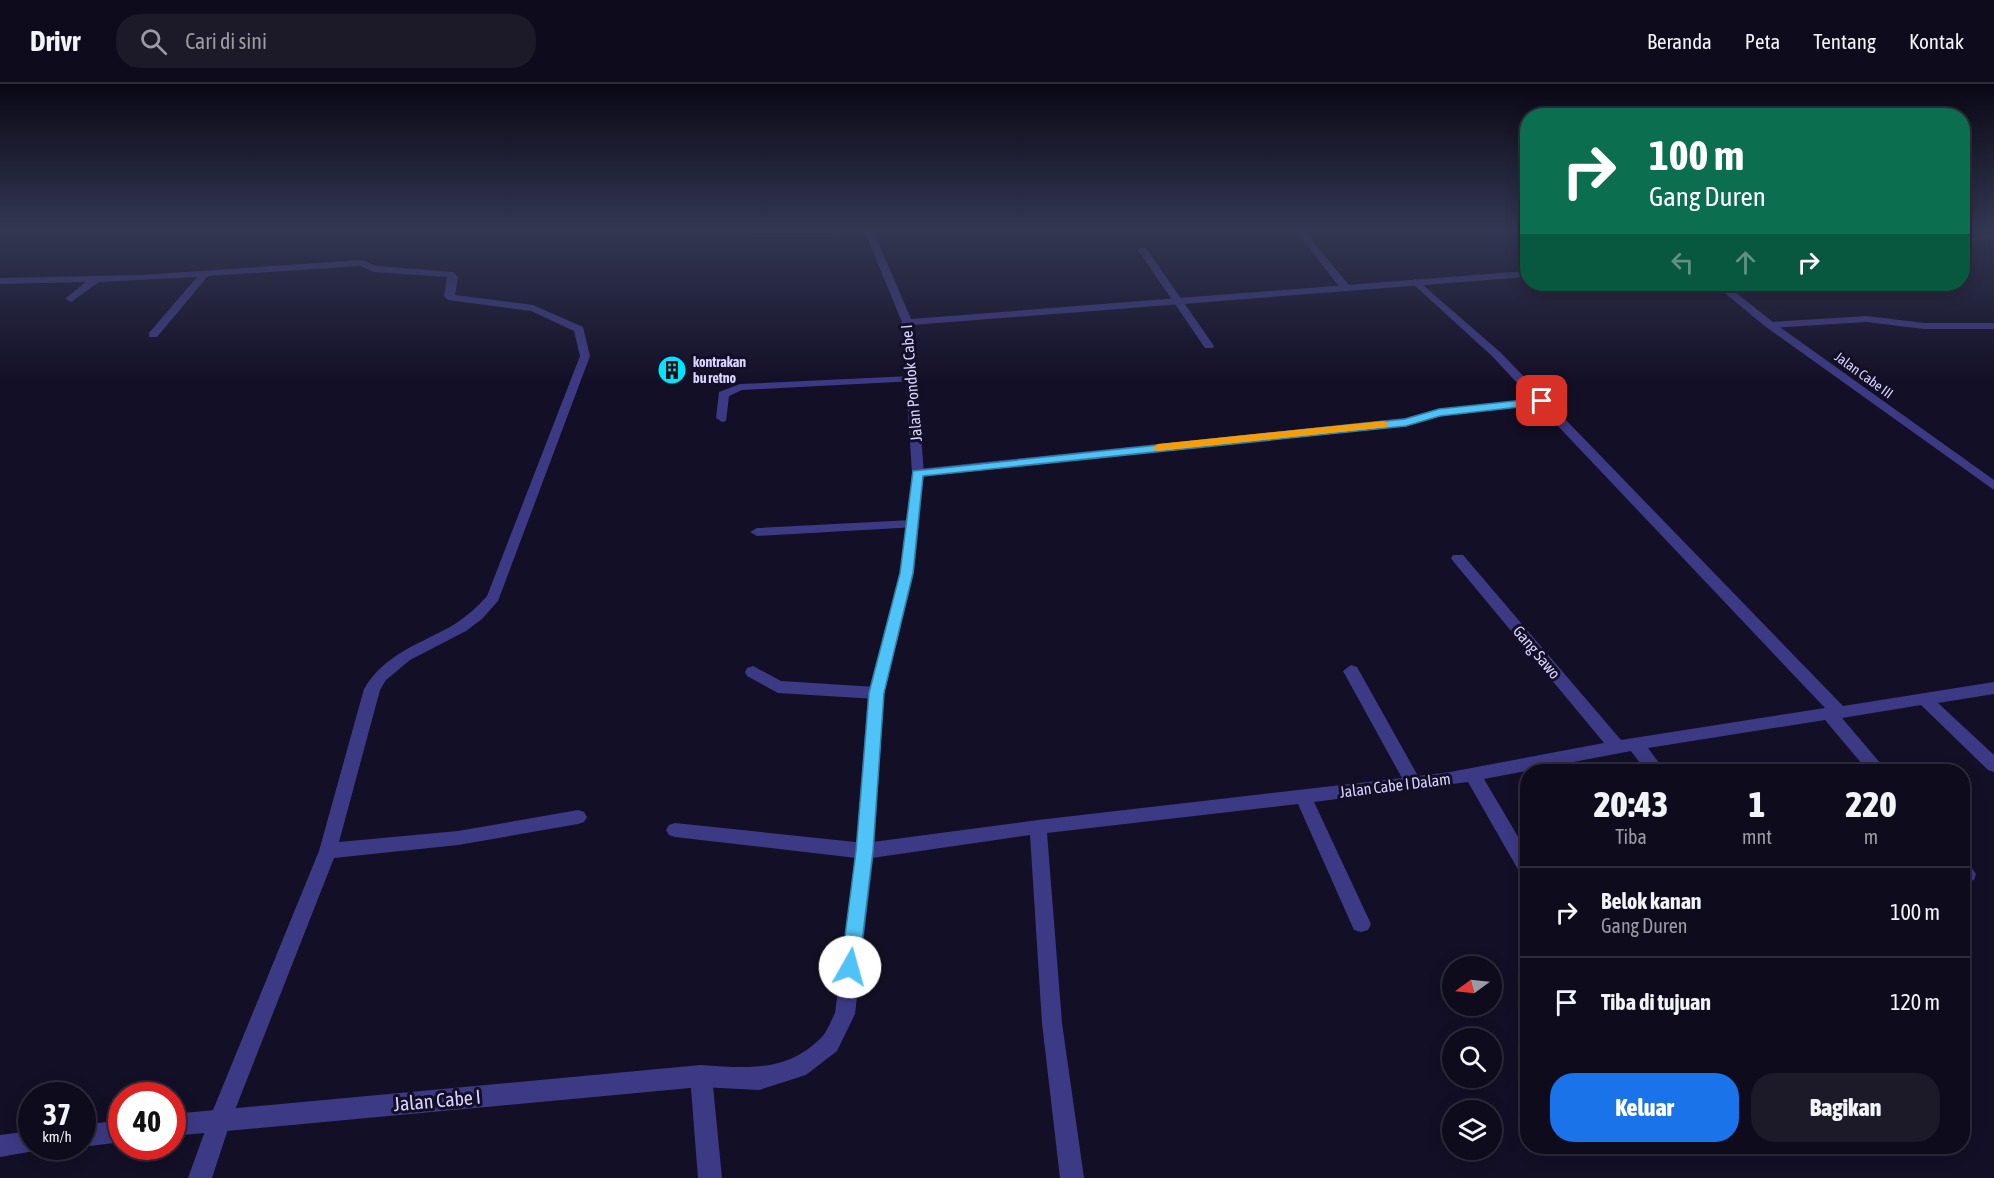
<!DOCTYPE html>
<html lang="id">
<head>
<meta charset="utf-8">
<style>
  :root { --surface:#0e0b1c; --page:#1c1929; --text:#f1f3f6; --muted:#9b9ba3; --line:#2e2b3b; --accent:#1a73e8 }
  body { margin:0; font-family:"Asap Condensed",sans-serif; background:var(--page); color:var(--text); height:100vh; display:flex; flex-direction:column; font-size:22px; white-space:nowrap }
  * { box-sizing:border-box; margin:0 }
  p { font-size:20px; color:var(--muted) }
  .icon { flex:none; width:33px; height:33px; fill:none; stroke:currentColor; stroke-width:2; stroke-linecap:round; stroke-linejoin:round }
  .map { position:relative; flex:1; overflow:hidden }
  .panel { position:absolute; left:1520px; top:680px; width:450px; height:390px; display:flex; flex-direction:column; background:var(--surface); border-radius:24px; box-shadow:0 3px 15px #0003,0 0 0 2px var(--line) }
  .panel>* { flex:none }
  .top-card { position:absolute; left:1520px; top:24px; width:450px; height:183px; border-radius:24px; box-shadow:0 3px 15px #0003,0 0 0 2px var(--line); background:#0b6e4f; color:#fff; overflow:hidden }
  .needle { width:39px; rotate:255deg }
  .buttons { position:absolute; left:1442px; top:872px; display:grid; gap:12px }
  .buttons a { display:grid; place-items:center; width:60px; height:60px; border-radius:50%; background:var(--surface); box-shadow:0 3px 15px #0003,0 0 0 2px var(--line); font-size:30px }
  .speed { position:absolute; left:18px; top:998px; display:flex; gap:12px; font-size:30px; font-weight:700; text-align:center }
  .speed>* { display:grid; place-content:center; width:78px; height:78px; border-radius:50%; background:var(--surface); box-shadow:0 3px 15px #0003,0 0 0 2px var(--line); line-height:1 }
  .speed small { font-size:15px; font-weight:400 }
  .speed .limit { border:9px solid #d22; background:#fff; color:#111 }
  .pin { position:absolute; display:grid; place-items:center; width:51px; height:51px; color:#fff; margin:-26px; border-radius:12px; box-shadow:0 3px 9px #0006 }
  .me { position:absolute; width:66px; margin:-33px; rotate:7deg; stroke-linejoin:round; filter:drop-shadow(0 0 4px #0008) }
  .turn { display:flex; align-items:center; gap:21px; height:126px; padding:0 30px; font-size:27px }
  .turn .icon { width:78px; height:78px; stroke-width:2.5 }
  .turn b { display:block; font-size:42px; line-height:51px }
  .lanes { display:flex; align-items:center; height:57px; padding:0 30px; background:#0003; justify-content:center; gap:30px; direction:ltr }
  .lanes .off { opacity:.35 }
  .eta { display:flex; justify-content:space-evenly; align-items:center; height:102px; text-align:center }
  .eta b { font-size:36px; font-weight:800; line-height:42px }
  .cta { display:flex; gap:12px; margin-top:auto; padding:12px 30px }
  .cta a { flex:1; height:69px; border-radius:24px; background:var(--accent); color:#fff; font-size:24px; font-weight:800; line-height:69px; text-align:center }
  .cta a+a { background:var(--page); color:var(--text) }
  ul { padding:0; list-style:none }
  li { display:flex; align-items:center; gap:18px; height:90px; padding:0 30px; border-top:2px solid var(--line) }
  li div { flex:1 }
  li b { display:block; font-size:22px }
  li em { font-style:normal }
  header { display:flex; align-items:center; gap:36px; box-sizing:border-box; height:84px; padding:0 30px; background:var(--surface); border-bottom:2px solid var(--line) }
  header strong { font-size:28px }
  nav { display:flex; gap:33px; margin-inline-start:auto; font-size:21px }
  .search { width:420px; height:54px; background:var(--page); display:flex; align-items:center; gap:15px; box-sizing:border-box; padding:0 21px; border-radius:24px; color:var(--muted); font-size:22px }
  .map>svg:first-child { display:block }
</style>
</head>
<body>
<header>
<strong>Drivr</strong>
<div class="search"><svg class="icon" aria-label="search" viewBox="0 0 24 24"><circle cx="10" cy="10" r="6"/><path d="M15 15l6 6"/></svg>Cari di sini</div>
<nav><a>Beranda</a><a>Peta</a><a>Tentang</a><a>Kontak</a></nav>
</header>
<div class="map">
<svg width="1994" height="1094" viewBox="0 0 1994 1094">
  <rect width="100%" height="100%" fill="#130f26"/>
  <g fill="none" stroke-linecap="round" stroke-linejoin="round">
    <path fill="#3d3a85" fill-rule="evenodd" d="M747 146H841L836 149H752Z
      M1295 146H1303L1349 201V205H1341Z
      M1140 164H1146L1214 262 1213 264H1205L1138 166Z
      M362 176 376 182 453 188 458 193 455 211 533 221 583 243 590 272 498 517 482 535 466 547 410 576 386 596 380 606 339 758 458 747 578 726 584 728 587 733 584 738 578 740 458 761 334 774 231 1036 212 1094H188L209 1036 319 767 364 605C385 569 421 560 455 540 467 532 477 523 487 512L580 272 574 247 531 227 448 216 444 212 447 193 374 188 360 182 208 192 157 253H149V249L197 193 99 198 71 218 66 215 67 213 86 198 0 200V194L142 191Z
      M1416 195 1500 268 1843 622 1994 598V610L1938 619 1994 671V688L1988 686 1921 621 1842 634 1887 687H1868L1825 636 1648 664 1665 687H1646L1631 667 1484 695 1527 768V792L1520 789 1468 698 1314 718 1371 840 1368 846 1361 848 1354 846 1298 720 1047 749 1062 939 1084 1094H1060L1042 939 1030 751 865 775 675 753 669 751 666 746 669 741 675 739 865 759 1038 736 1402 694 1343 587 1351 581 1357 583 1418 692 1450 688 1604 659 1453 477 1451 474 1453 471H1463L1621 656 1825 624 1538 321 1440 332 1406 342 918 393 912 389 918 385 1405 334 1439 325 1532 315 1492 272 1413 200 1411 198Z
      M1867 232 1924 239H1994V245H1924L1867 238 1770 244 1765 241 1770 238Z
      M911 292 915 293V297L742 306 729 312 726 337 722 338 716 334 719 308 740 300Z
      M912 436 919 440 917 443 757 452 750 448 757 444Z
      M753 582 781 597 876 603 882 605 884 609 882 613 876 615 778 609 747 592 745 588 747 584Z
      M1962 777 1969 780 1976 790 1974 796 1967 798 1962 796Z
      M701 981 709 985 712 992 722 1094H698L690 992 693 985Z"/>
    <path fill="#3d3a85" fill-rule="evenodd" d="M864 146H873L911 235 1527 187V193L912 241 924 389 914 489 884 609 874 767 855 930 837 967 806 991 759 1006 701 1003 172 1052V1030L701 981C746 984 786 989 821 954 827 948 831 937 835 929L856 767 868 609 900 489 912 389 902 238Z
      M1994 149V155L1962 157V151Z
      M1714 200H1725L1774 239 1994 396V406L1766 243Z
      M122 1036V1058L82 1063 79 1062H82V1041Z
      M32 1047V1062H42L40 1066 0 1073V1051Z"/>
  </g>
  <linearGradient id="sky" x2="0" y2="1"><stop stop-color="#0a0815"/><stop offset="0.49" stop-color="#333752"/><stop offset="1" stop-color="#333752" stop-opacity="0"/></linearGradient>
  <rect width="1994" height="299" fill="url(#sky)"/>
  <path fill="#4fc3f7" stroke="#337fa1" stroke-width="1.5" d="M1542 314 1547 317 1546 320 1440 332 1406 342 923 392 913 489 884 609 873 767 859 883 857 889 850 892 844 889 841 883 856 767 869 609 900 489 913 387 1405 335 1439 325Z"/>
  <path fill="#f59e0b" d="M1383 337 1387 338V343L1158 367 1152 364 1158 360Z"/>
  <defs>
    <g id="building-disc" transform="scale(1.5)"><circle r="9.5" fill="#00e5ff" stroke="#130f26"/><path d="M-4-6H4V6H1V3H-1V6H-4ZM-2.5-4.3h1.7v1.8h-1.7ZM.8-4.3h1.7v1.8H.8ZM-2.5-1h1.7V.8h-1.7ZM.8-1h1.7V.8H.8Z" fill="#111"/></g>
  </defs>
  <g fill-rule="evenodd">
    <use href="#building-disc" x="672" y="286"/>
  </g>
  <g text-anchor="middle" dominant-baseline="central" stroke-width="6" stroke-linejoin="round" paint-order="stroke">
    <g font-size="14" font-weight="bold" fill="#d9d4ff" stroke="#130f26" text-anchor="start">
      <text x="693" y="278">kontrakan<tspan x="693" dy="16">bu retno</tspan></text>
    </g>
    <g font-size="14" fill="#d9d4ff" stroke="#130f26">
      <text transform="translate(1864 291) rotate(36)">Jalan Cabe III</text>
    </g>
    <g font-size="16" fill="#d9d4ff" stroke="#130f26">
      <text transform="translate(911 299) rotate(-95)">Jalan Pondok Cabe I</text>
      <text transform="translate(1537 568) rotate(50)">Gang Sawo</text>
      <text transform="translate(1395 701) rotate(-7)">Jalan Cabe I Dalam</text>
    </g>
    <g font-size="20" fill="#d9d4ff" stroke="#130f26">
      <text transform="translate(437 1016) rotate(-5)">Jalan Cabe I</text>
    </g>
  </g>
</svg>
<div class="buttons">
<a><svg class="needle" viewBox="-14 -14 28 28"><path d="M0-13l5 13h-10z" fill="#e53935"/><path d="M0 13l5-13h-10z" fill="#9b9ba3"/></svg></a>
<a><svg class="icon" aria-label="search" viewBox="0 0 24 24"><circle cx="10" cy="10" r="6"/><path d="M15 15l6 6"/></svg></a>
<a><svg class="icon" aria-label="layers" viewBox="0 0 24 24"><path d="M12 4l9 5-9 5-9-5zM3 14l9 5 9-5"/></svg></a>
</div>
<div class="speed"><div>37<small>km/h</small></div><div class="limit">40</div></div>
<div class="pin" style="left:1542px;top:317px;background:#d93025"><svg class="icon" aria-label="arrive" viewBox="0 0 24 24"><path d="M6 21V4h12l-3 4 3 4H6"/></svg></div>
<svg class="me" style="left:850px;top:883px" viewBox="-20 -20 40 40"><circle r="19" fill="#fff"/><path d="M0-13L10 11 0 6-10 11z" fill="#4fc3f7"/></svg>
<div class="top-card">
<div class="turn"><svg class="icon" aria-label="right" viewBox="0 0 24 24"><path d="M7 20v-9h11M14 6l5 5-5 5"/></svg><div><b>100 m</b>Gang Duren</div></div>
<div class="lanes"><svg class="icon off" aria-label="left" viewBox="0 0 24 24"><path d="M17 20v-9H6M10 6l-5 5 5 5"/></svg><svg class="icon off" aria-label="ahead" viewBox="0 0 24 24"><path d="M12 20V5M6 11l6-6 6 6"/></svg><svg class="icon" aria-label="right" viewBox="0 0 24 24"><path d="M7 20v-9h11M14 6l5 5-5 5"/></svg></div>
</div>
<section class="panel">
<div class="eta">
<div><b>20:43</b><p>Tiba</p></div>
<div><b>1</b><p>mnt</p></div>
<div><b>220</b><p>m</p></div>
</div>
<ul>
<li><svg class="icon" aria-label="right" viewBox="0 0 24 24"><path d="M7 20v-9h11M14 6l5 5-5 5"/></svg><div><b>Belok kanan</b><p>Gang Duren</p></div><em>100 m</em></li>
<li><svg class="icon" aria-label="arrive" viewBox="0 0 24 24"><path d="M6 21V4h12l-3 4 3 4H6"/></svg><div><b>Tiba di tujuan</b></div><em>120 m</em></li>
</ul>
<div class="cta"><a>Keluar</a><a>Bagikan</a></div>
</section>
</div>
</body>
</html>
